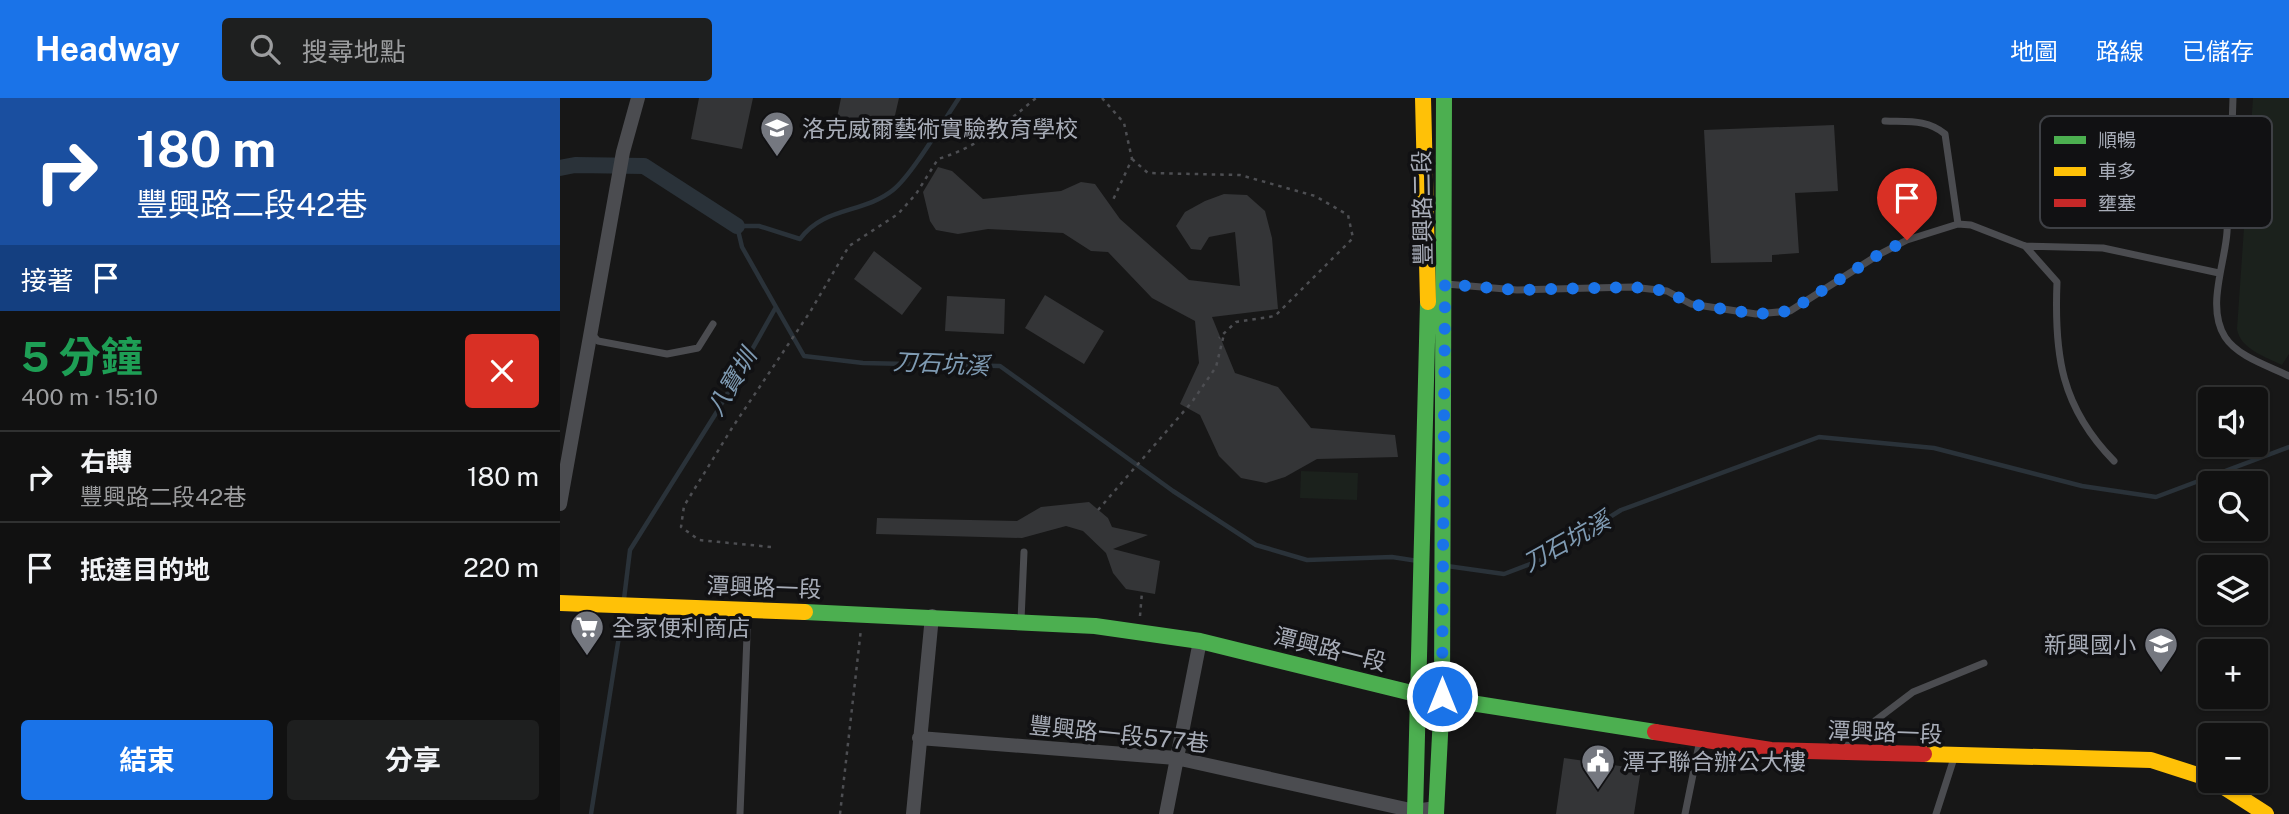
<!DOCTYPE html>
<html lang="zh-TW">
<head>
<meta charset="utf-8">
<style>
  :root { --surface:#111; --page:#1e1f1f; --text:#f1f3f6; --muted:#9c9d9f; --line:#303131; --accent:#1a73e8 }
  body { margin:0; font-family:"Public Sans","Noto Sans TC",sans-serif; background:var(--page); color:var(--text); height:100vh; display:flex; flex-direction:column; font-size:26px; white-space:nowrap }
  * { box-sizing:border-box; margin:0 }
  p { font-size:23px; color:var(--muted) }
  .icon { flex:none; width:38px; height:38px; fill:none; stroke:currentColor; stroke-width:2; stroke-linecap:round; stroke-linejoin:round }
  .map { position:relative; flex:1; overflow:hidden }
  .details { display:flex; flex-direction:column; background:var(--surface); width:560px }
  .details>* { flex:none }
  .banner { background:#1a4fa0; color:#fff; overflow:hidden }
  .controls { position:absolute; left:1638px; top:289px; display:grid; gap:14px }
  .controls a { display:grid; place-items:center; width:70px; height:70px; border-radius:7px; background:var(--surface); box-shadow:0 2px 5px #0004,0 0 0 2px var(--line); font-size:35px }
  .pin { position:absolute; display:grid; place-items:center; width:60px; height:60px; color:#fff; margin:-72px -30px; border-radius:50% 50% 50% 0; rotate:-45deg; box-shadow:0 0 7px #0007 }
  .pin .icon { rotate:45deg }
  .me { position:absolute; width:77px; margin:-38px; rotate:0deg; stroke-linejoin:round; filter:drop-shadow(0 0 5px #0008) }
  .turn { display:flex; align-items:center; gap:24px; height:147px; padding:0 21px; font-size:32px }
  .turn .icon { width:91px; height:91px; stroke-width:2.5 }
  .turn b { display:block; font-size:49px; line-height:60px }
  .then { display:flex; align-items:center; height:66px; padding:0 21px; background:#0003; gap:14px; font-size:26px }
  .round { display:grid; place-items:center; flex:none; width:74px; height:74px; border-radius:7px; background:var(--page) }
  .summary { display:flex; align-items:center; justify-content:space-between; height:119px; padding:0 21px }
  h1 { font-size:42px; font-weight:700; line-height:52px; color:#1e9e55 }
  .action { display:flex; gap:14px; margin-top:auto; padding:14px 21px }
  .action a { flex:1; height:80px; border-radius:7px; background:var(--accent); color:#fff; font-size:28px; font-weight:700; line-height:80px; text-align:center }
  .action a+a { background:var(--page); color:var(--text) }
  ul { padding:0; list-style:none }
  li { display:flex; align-items:center; gap:21px; height:91px; padding:0 21px; border-top:2px solid var(--line) }
  li div { flex:1 }
  li b { display:block; font-size:26px }
  li em { font-style:normal }
  header { display:flex; align-items:center; gap:42px; box-sizing:border-box; height:98px; padding:0 35px; background:var(--accent); color:#fff }
  header strong { font-size:33px }
  nav { display:flex; gap:38px; margin-inline-start:auto; font-size:24px }
  .search { width:490px; height:63px; background:var(--page); display:flex; align-items:center; gap:18px; box-sizing:border-box; padding:0 24px; border-radius:7px; color:var(--muted); font-size:26px }
  main { display:flex; flex:1; min-height:0 }
  .map>svg:first-child { display:block }
</style>
</head>
<body>
<header>
<strong>Headway</strong>
<div class="search"><svg class="icon" aria-label="search" viewBox="0 0 24 24"><circle cx="10" cy="10" r="6"/><path d="M15 15l6 6"/></svg>搜尋地點</div>
<nav><a>地圖</a><a>路線</a><a>已儲存</a></nav>
</header>
<main>
<section class="details">
<div class="banner">
<div class="turn"><svg class="icon" aria-label="right" viewBox="0 0 24 24"><path d="M7 20v-9h11M14 6l5 5-5 5"/></svg><div><b>180 m</b>豐興路二段42巷</div></div>
<div class="then">接著<svg class="icon" aria-label="arrive" viewBox="0 0 24 24"><path d="M6 21V4h12l-3 4 3 4H6"/></svg></div>
</div>
<div class="summary"><div><h1>5 分鐘</h1><p>400 m · 15:10</p></div><a class="round" style="background:#d93025;color:#fff"><svg class="icon" aria-label="close" viewBox="0 0 24 24"><path d="M6 6l12 12M18 6L6 18"/></svg></a></div>
<ul>
<li><svg class="icon" aria-label="right" viewBox="0 0 24 24"><path d="M7 20v-9h11M14 6l5 5-5 5"/></svg><div><b>右轉</b><p>豐興路二段42巷</p></div><em>180 m</em></li>
<li><svg class="icon" aria-label="arrive" viewBox="0 0 24 24"><path d="M6 21V4h12l-3 4 3 4H6"/></svg><div><b>抵達目的地</b></div><em>220 m</em></li>
</ul>
<div class="action"><a>結束</a><a>分享</a></div>
</section>
<div class="map">
<svg width="1729" height="716" viewBox="0 0 1729 716">
  <rect width="100%" height="100%" fill="#171717"/>
  <path fill="#1b211c" d="M1693 0H1729V256L1722 267C1706 259 1680 251 1677 231Z
    M741 373 798 375 797 402 740 400Z"/>
  <g fill="none" stroke-linecap="round" stroke-linejoin="round">
    <path stroke="#2a3239" stroke-width="4.5" d="M216 209 244 258 303 265 440 268 613 393 696 447 747 462 832 459 858 463
      M887 468 944 476 981 462 1061 412 1259 339 1374 350 1522 388 1596 399 1729 349
      M64 501 70 452 158 312 216 209 182 149 177 128H199L240 141C264 108 303 116 333 92 352 77 384 22 399 0
      M31 716 63 513"/>
    <path stroke="#2a3239" stroke-width="16" d="M0 70 15 67 84 68 177 128"/>
  </g>
  <path fill="#343537" d="M139 0H193L182 51 131 41Z
    M281 0H339L333 26 300 19 298 29 276 25Z
    M1274 27 1278 93 1235 95 1239 155 1212 157V164L1151 165 1144 32Z
    M378 69 392 73 423 101 501 93 521 84 535 86 560 121 629 182 680 188 675 134 649 139 641 152 631 151 616 128 625 114 645 103 664 96 687 97 705 113 712 140 718 211 652 219 675 275 718 289 751 330 835 337 838 359 757 361 725 379 706 385 681 380 659 358 640 317 620 306 639 265 635 223 592 200 548 154 531 153 503 135 428 131 398 136 376 132 370 123 363 94Z
    M314 153 362 190 342 217 294 181Z
    M485 197 544 233 524 266 465 230Z
    M387 198 445 201 444 236 385 233Z
    M529 404 548 420 552 429 588 437 553 451 600 463 595 496 566 491 553 475 546 455 523 433 506 428 462 440 316 436 317 420 457 423 481 409Z
    M1004 660 1081 671 1074 716H996Z"/>
  <g fill="none" stroke-linecap="round" stroke-linejoin="round">
    <path stroke="#4d4e52" stroke-width="2.5" stroke-dasharray="3.5 5" stroke-linecap="butt" d="M542 0 564 25 572 61 553 102
      M572 61 588 75 680 77 755 98 788 117 793 140 715 218 676 224 659 240
      M538 412 632 304 656 269 664 236
      M211 449 139 442 121 429 124 408 172 330 250 214 289 148 338 116 356 96 378 61C418 49 445 26 476 0
      M580 518 582 494
      M280 716 301 531"/>
    <path stroke="#4b4c50" stroke-width="7" d="M1673 0C1672 44 1670 89 1667 134 1665 166 1646 209 1665 239 1678 259 1709 268 1729 278
      M1325 23C1348 24 1367 21 1385 36L1398 126
      M1465 148 1497 184C1494 257 1501 309 1554 363
      M886 186 957 192 1072 189 1107 193 1131 206 1196 216 1230 213 1318 157 1347 142 1398 126 1411 127 1465 148 1543 150 1659 175
      M30 234 38 243 107 256 138 250 153 226
      M461 522 464 454
      M1285 652 1291 641 1353 594 1424 565
      M180 716 188 512
      M1125 716 1140 642
      M1376 716 1394 660"/>
    <path stroke="#4b4c50" stroke-width="14" d="M0 406 63 54 78 0
      M359 640 616 660 855 713 876 710
      M353 716 372 518
      M606 716 640 543"/>
    <path stroke="#4caf50" stroke-width="16" d="M245 514 535 528 640 543 860 597 1095 634
      M855 716 868 204
      M876 716 882 598 884 0"/>
    <path stroke="#ffc107" stroke-width="16" d="M863 0 868 204
      M0 505 245 514
      M1364 656 1591 662 1650 681
      M1653 682 1706 716"/>
    <path stroke="#c62828" stroke-width="16" d="M1095 634 1211 652 1364 656"/>
  </g>
  <g fill="none" stroke-linecap="round" stroke-linejoin="round">
    <path stroke="#1a73e8" stroke-width="12" stroke-dasharray="0 21.6" d="M882 598 885 186 957 192 1072 189 1107 193 1131 206 1196 216 1230 213 1318 157 1347 142"/>
  </g>
  <defs>
    <g id="university-pin" transform="scale(1.75)"><path d="M0 17L-7.5 6A9.5 9.5 0 1 1 7.5 6Z" fill="#757880" stroke="#111113"/><path d="M0-5L7-2L0 1L-7-2ZM-4 1L0 2.5L4 1V4Q0 6-4 4Z" fill="#fff"/></g>
    <g id="supermarket-pin" transform="scale(1.75)"><path d="M0 17L-7.5 6A9.5 9.5 0 1 1 7.5 6Z" fill="#757880" stroke="#111113"/><path d="M-6-5.5h2.5l.6 2H6L4.5 2H-2.5L-4.4-4H-6ZM-1.5 3.2a1.3 1.3 0 1 0 .1 0ZM3 3.2a1.3 1.3 0 1 0 .1 0Z" fill="#fff"/></g>
    <g id="school-pin" transform="scale(1.75)"><path d="M0 17L-7.5 6A9.5 9.5 0 1 1 7.5 6Z" fill="#757880" stroke="#111113"/><path d="M0-5L7-2L0 1L-7-2ZM-4 1L0 2.5L4 1V4Q0 6-4 4Z" fill="#fff"/></g>
    <g id="civic-pin" transform="scale(1.75)"><path d="M0 17L-7.5 6A9.5 9.5 0 1 1 7.5 6Z" fill="#757880" stroke="#111113"/><path d="M-.6-6.5H3V-4.5H.6V-3L4-1V1h2V6H-6V1h2V-1L-.6-3ZM-1.2 2.5V6h2.4V2.5Z" fill="#fff"/></g>
  </defs>
  <g fill-rule="evenodd">
    <use href="#university-pin" x="217" y="30"/>
    <use href="#supermarket-pin" x="27" y="529"/>
    <use href="#school-pin" x="1601" y="546"/>
    <use href="#civic-pin" x="1038" y="663"/>
  </g>
  <g text-anchor="middle" dominant-baseline="central" stroke-width="7" stroke-linejoin="round" paint-order="stroke">
    <g font-size="23" fill="#a8adb8" stroke="#111113" text-anchor="start">
      <text x="242" y="30">洛克威爾藝術實驗教育學校</text>
      <text x="52" y="529">全家便利商店</text>
      <text x="1576" y="546" text-anchor="end">新興國小</text>
      <text x="1062" y="663">潭子聯合辦公大樓</text>
    </g>
    <g font-size="23" fill="#a8adb8" stroke="#111113">
      <text transform="translate(862 110) rotate(-91)">豐興路二段</text>
      <text transform="translate(204 489) rotate(2)">潭興路一段</text>
      <text transform="translate(770 551) rotate(14)">潭興路一段</text>
      <text transform="translate(1325 634) rotate(2)">潭興路一段</text>
      <text transform="translate(559 636) rotate(6)">豐興路一段577巷</text>
    </g>
    <g font-size="24" font-style="italic" fill="#7f9bb3" stroke="#111113">
      <text transform="translate(381 265) rotate(3)">刀石坑溪</text>
      <text transform="translate(171 284) rotate(-59)">八寶圳</text>
      <text transform="translate(1006 443) rotate(-29)">刀石坑溪</text>
    </g>
  </g>
  <rect x="1480" y="18" width="232" height="112" rx="10" fill="#111113" stroke="#3e4045" stroke-width="2"/>
  <rect x="1494" y="38" width="32" height="8" fill="#4caf50"/>
  <rect x="1494" y="69" width="32" height="9" fill="#ffc107"/>
  <rect x="1494" y="101" width="32" height="8" fill="#c62828"/>
  <g font-size="19" fill="#a8adb8">
    <text x="1538" y="49">順暢</text>
    <text x="1538" y="80">車多</text>
    <text x="1538" y="112">壅塞</text>
  </g>
</svg>
<div class="controls">
<a><svg class="icon" aria-label="sound" viewBox="0 0 24 24"><path d="M4 9h4l5-4v14l-5-4H4zM17 9q2 3 0 6"/></svg></a>
<a><svg class="icon" aria-label="search" viewBox="0 0 24 24"><circle cx="10" cy="10" r="6"/><path d="M15 15l6 6"/></svg></a>
<a><svg class="icon" aria-label="layers" viewBox="0 0 24 24"><path d="M12 4l9 5-9 5-9-5zM3 14l9 5 9-5"/></svg></a>
<a>+</a>
<a>−</a>
</div>
<div class="pin" style="left:1347px;top:142px;background:#d93025"><svg class="icon" aria-label="arrive" viewBox="0 0 24 24"><path d="M6 21V4h12l-3 4 3 4H6"/></svg></div>
<svg class="me" style="left:882px;top:598px" viewBox="-20 -20 40 40"><circle r="17" fill="#1a73e8" stroke="#fff" stroke-width="3"/><path d="M0-11L8 9 0 5-8 9z" fill="#fff"/></svg>
</div>
</main>
</body>
</html>
